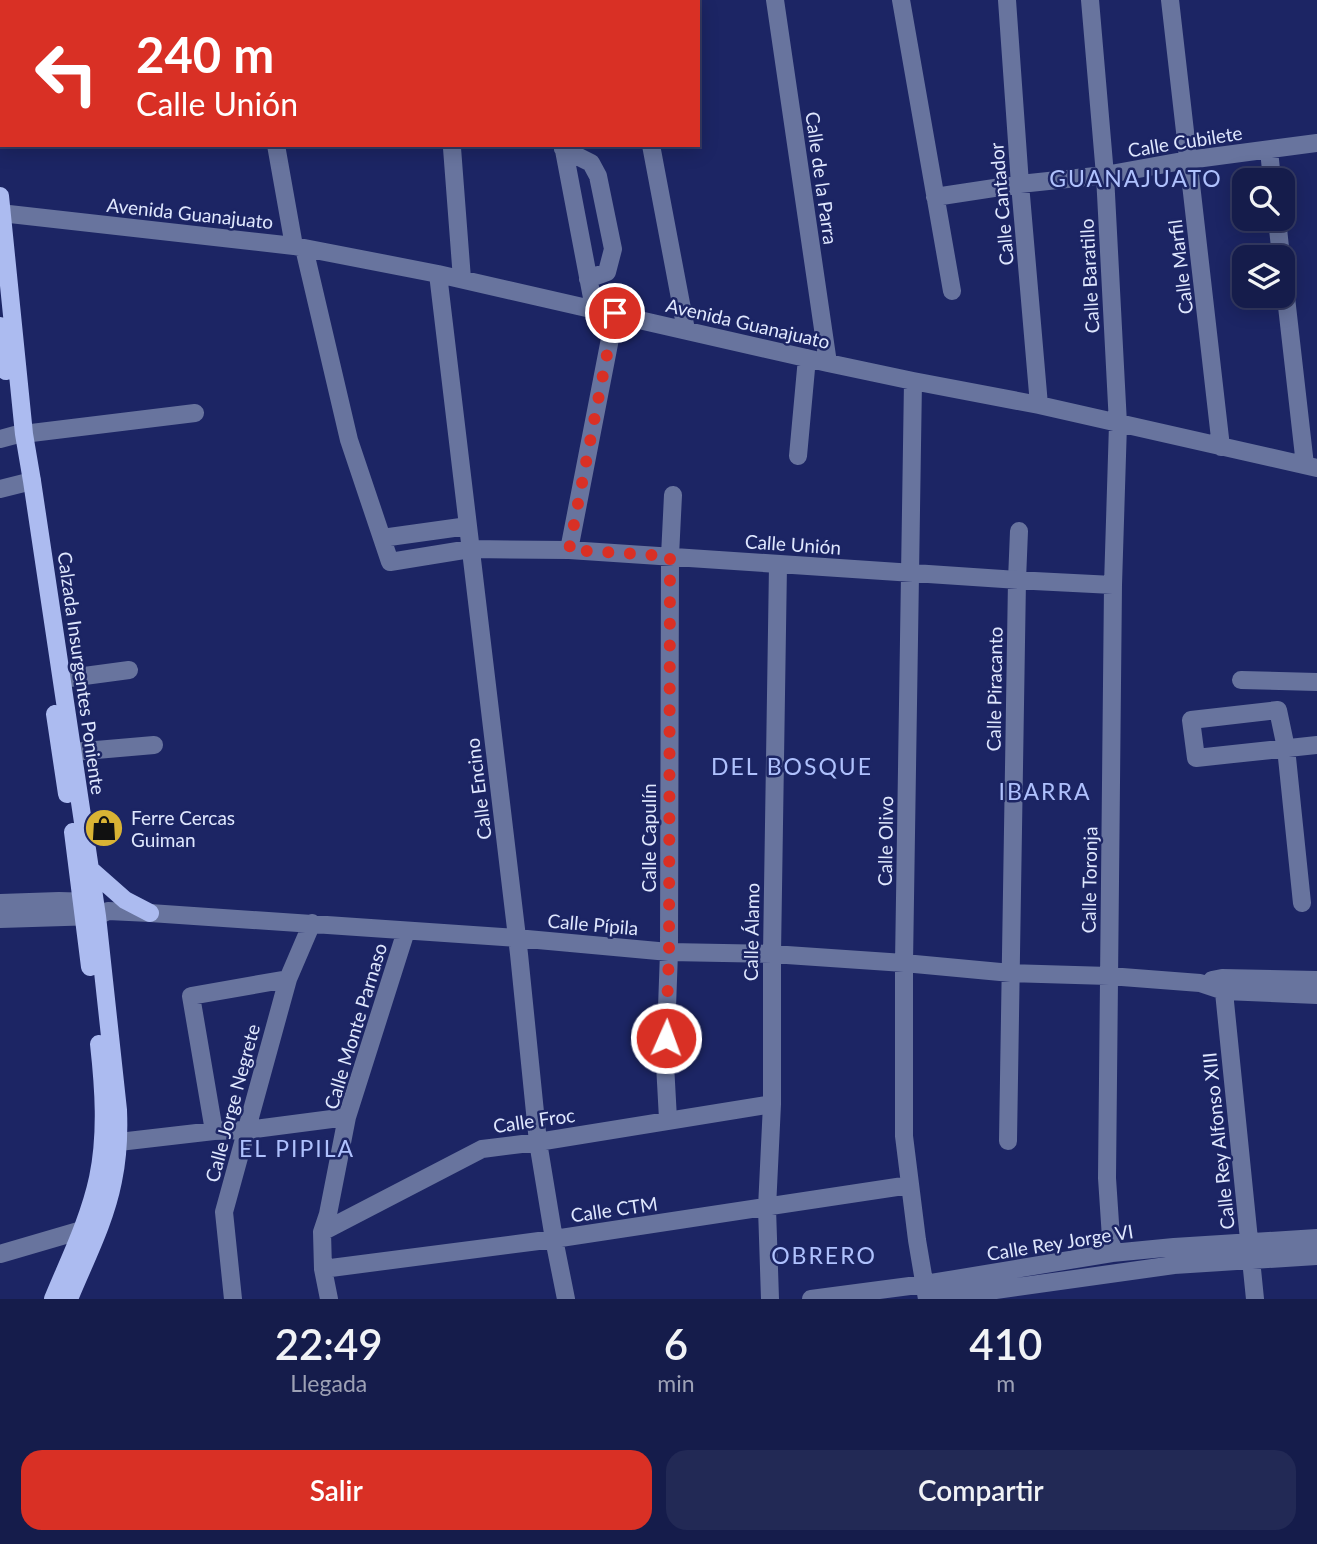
<!DOCTYPE html>
<html lang="es">
<head>
<meta charset="utf-8">
<style>
  :root { --surface:#151c4b; --page:#222955; --text:#f1f3f6; --muted:#9da1b5; --line:#343a63; --accent:#d93025 }
  body { margin:0; font-family:Lato,sans-serif; background:var(--page); color:var(--text); height:100vh; display:flex; flex-direction:column; font-size:26px; white-space:nowrap }
  * { box-sizing:border-box; margin:0 }
  p { font-size:23px; color:var(--muted) }
  .icon { flex:none; width:38px; height:38px; fill:none; stroke:currentColor; stroke-width:2; stroke-linecap:round; stroke-linejoin:round }
  .map { position:relative; height:1299px; overflow:hidden }
  .details { display:flex; flex-direction:column; background:var(--surface); flex:1 }
  .details>* { flex:none }
  .banner { position:absolute; left:0px; top:0px; width:700px; height:147px; box-shadow:0 4px 18px #0003,0 0 0 2px var(--line); background:#d93025; color:#fff; overflow:hidden }
  .fabs { position:absolute; left:1232px; top:168px; display:grid; gap:14px }
  .fabs a { display:grid; place-items:center; width:63px; height:63px; border-radius:14px; background:var(--surface); box-shadow:0 4px 18px #0003,0 0 0 2px var(--line); font-size:35px }
  .pin { position:absolute; display:grid; place-items:center; width:60px; height:60px; color:#fff; margin:-30px; border:4px solid #fff; border-radius:50%; box-shadow:0 2px 7px #0007 }
  .me { position:absolute; width:77px; margin:-38px; rotate:2deg; stroke-linejoin:round; filter:drop-shadow(0 0 5px #0008) }
  .turn { display:flex; align-items:center; gap:24px; height:147px; padding:0 21px; font-size:32px }
  .turn .icon { width:91px; height:91px; stroke-width:2.5 }
  .turn b { display:block; font-size:49px; line-height:60px }
  .eta { display:flex; justify-content:space-evenly; align-items:center; height:119px; text-align:center }
  .eta b { font-size:42px; font-weight:600; line-height:49px }
  .cta { display:flex; gap:14px; margin-top:auto; padding:14px 21px }
  .cta a { flex:1; height:80px; border-radius:21px; background:var(--accent); color:#fff; font-size:28px; font-weight:600; line-height:80px; text-align:center }
  .cta a+a { background:var(--page); color:var(--text) }
  .map>svg:first-child { display:block }
</style>
</head>
<body>
<div class="map">
<svg width="1317" height="1299" viewBox="0 0 1317 1299">
  <rect width="100%" height="100%" fill="#1c2564"/>
  <g fill="none" stroke-linecap="round" stroke-linejoin="round">
    <path stroke="#68749e" stroke-width="18" d="M253 0V2
      M322 0V2
      M552 0 581 2
      M635 0V2
      M775 0 828 363
      M901 0 952 291
      M1007 0 1020 184 1039 405
      M1090 0 1105 175 1118 424 1113 585 1107 1178 1112 1253
      M1170 0 1221 447
      M276 145 294 246
      M563 145 594 308
      M651 145 686 330
      M452 148 462 279
      M563 149 591 163 598 176 613 249 607 272 588 279
      M1269 150 1272 180
      M935 197 1020 184 1105 175 1188 160 1317 143
      M0 213 294 246 438 274 828 363 913 381 1039 405 1317 468
      M1277 219 1281 257
      M304 248 349 440 390 562 470 549 569 550 1034 581 1113 585
      M1283 271 1305 465
      M438 274 519 954 538 1142 554 1239 566 1299
      M913 381 904 963V1136L917 1240 927 1299
      M0 439 15 435 195 413
      M798 456 807 358
      M0 489 32 481
      M382 538 468 526
      M569 550 615 313
      M62 679 129 670
      M1241 680 1317 682
      M73 752 154 745
      M0 903 59 901 94 902
      M1302 903 1286 748 1278 710 1191 720 1196 758 1317 745
      M0 919 97 916 108 911 150 913 516 938 669 952 772 954 904 963 1011 973 1109 976 1200 983 1224 991 1317 995
      M1212 980 1222 978 1317 980
      M1223 982 1255 1299
      M668 1119 665 1064 669 952 670 556 673 495
      M214 1131 191 996 288 979
      M1008 1141 1017 580 1019 531
      M119 1142 214 1131 247 1130 347 1117
      M322 1232 482 1149 538 1142 772 1104
      M0 1254 82 1230 92 1229
      M323 1269 554 1239 910 1185
      M233 1299 224 1212 288 979 312 923
      M329 1299 323 1269 322 1232 328 1214 347 1117 406 931
      M770 1299 767 1208 772 1104V954L778 565
      M811 1299 925 1284 1112 1253 1174 1247 1317 1238
      M932 1299 1174 1265 1317 1256"/>
    <path stroke="#acbbf0" stroke-width="18" d="M0 196 24 434 32 481 97 916 118 1110C119 1134 118 1157 113 1181 105 1222 85 1260 69 1299
      M0 326 6 371
      M55 714 67 794
      M73 832 90 967
      M91 870 125 900 150 913
      M53 1299C69 1260 89 1220 98 1178 107 1134 104 1089 99 1044"/>
  </g>
  <g fill="none" stroke-linecap="round" stroke-linejoin="round">
    <path stroke="#d93025" stroke-width="12" stroke-dasharray="0 21.6" d="M615 313 569 550 670 556 669 952 666 1038"/>
  </g>
  <defs>
    <g id="shop-disc" transform="scale(2.0125)"><circle r="9.5" fill="#d9b334" stroke="#1c2564"/><path d="M-5-2.5h2.3a2.7 3.5 0 0 1 5.4 0H5L5.5 6h-11ZM-1.5-2.5h3a1.5 2.3 0 0 0-3 0Z" fill="#111"/></g>
  </defs>
  <g fill-rule="evenodd">
    <use href="#shop-disc" x="104" y="828"/>
  </g>
  <g text-anchor="middle" dominant-baseline="central" stroke-width="5" stroke-linejoin="round" paint-order="stroke">
    <g font-size="19" fill="#dfe7fe" stroke="#1c2564">
      <text transform="translate(1185 141) rotate(-9)">Calle Cubilete</text>
      <text transform="translate(822 178) rotate(82)">Calle de la Parra</text>
      <text transform="translate(1001 204) rotate(-95)">Calle Cantador</text>
      <text transform="translate(190 213) rotate(6)">Avenida Guanajuato</text>
      <text transform="translate(1180 267) rotate(-97)">Calle Marfil</text>
      <text transform="translate(1089 276) rotate(-93)">Calle Baratillo</text>
      <text transform="translate(748 323) rotate(13)">Avenida Guanajuato</text>
      <text transform="translate(793 544) rotate(4)">Calle Unión</text>
      <text transform="translate(82 673) rotate(82)">Calzada Insurgentes Poniente</text>
      <text transform="translate(994 689) rotate(-89)">Calle Piracanto</text>
      <text transform="translate(478 789) rotate(-97)">Calle Encino</text>
      <text transform="translate(648 838) rotate(-90)">Calle Capulín</text>
      <text transform="translate(885 841) rotate(-89)">Calle Olivo</text>
      <text transform="translate(1089 880) rotate(-89)">Calle Toronja</text>
      <text transform="translate(593 924) rotate(5)">Calle Pípila</text>
      <text transform="translate(751 932) rotate(-89)">Calle Álamo</text>
      <text transform="translate(355 1026) rotate(-73)">Calle Monte Parnaso</text>
      <text transform="translate(232 1103) rotate(-75)">Calle Jorge Negrete</text>
      <text transform="translate(534 1120) rotate(-8)">Calle Froc</text>
      <text transform="translate(1218 1141) rotate(-96)">Calle Rey Alfonso XIII</text>
      <text transform="translate(614 1209) rotate(-8)">Calle CTM</text>
      <text transform="translate(1060 1242) rotate(-9)">Calle Rey Jorge VI</text>
    </g>
    <g font-size="19" fill="#dfe7fe" stroke="#1c2564" text-anchor="start">
      <text x="131" y="817">Ferre Cercas<tspan x="131" dy="22">Guiman</tspan></text>
    </g>
    <g font-size="23" letter-spacing="2" fill="#afc1fd" stroke="#1c2564">
      <text x="1136" y="178">GUANAJUATO</text>
      <text x="792" y="766">DEL BOSQUE</text>
      <text x="1045" y="791">IBARRA</text>
      <text x="297" y="1148">EL PIPILA</text>
      <text x="824" y="1255">OBRERO</text>
    </g>
  </g>
</svg>
<div class="fabs">
<a><svg class="icon" aria-label="search" viewBox="0 0 24 24"><circle cx="10" cy="10" r="6"/><path d="M15 15l6 6"/></svg></a>
<a><svg class="icon" aria-label="layers" viewBox="0 0 24 24"><path d="M12 4l9 5-9 5-9-5zM3 14l9 5 9-5"/></svg></a>
</div>
<div class="pin" style="left:615px;top:313px;background:#d93025"><svg class="icon" aria-label="arrive" viewBox="0 0 24 24"><path d="M6 21V4h12l-3 4 3 4H6"/></svg></div>
<svg class="me" style="left:666px;top:1038px" viewBox="-20 -20 40 40"><circle r="17" fill="#d93025" stroke="#fff" stroke-width="3"/><path d="M0-11L8 9 0 5-8 9z" fill="#fff"/></svg>
<div class="banner">
<div class="turn"><svg class="icon" aria-label="left" viewBox="0 0 24 24"><path d="M17 20v-9H6M10 6l-5 5 5 5"/></svg><div><b>240 m</b>Calle Unión</div></div>
</div>
</div>
<section class="details">
<div class="eta">
<div><b>22:49</b><p>Llegada</p></div>
<div><b>6</b><p>min</p></div>
<div><b>410</b><p>m</p></div>
</div>
<div class="cta"><a>Salir</a><a>Compartir</a></div>
</section>
</body>
</html>
